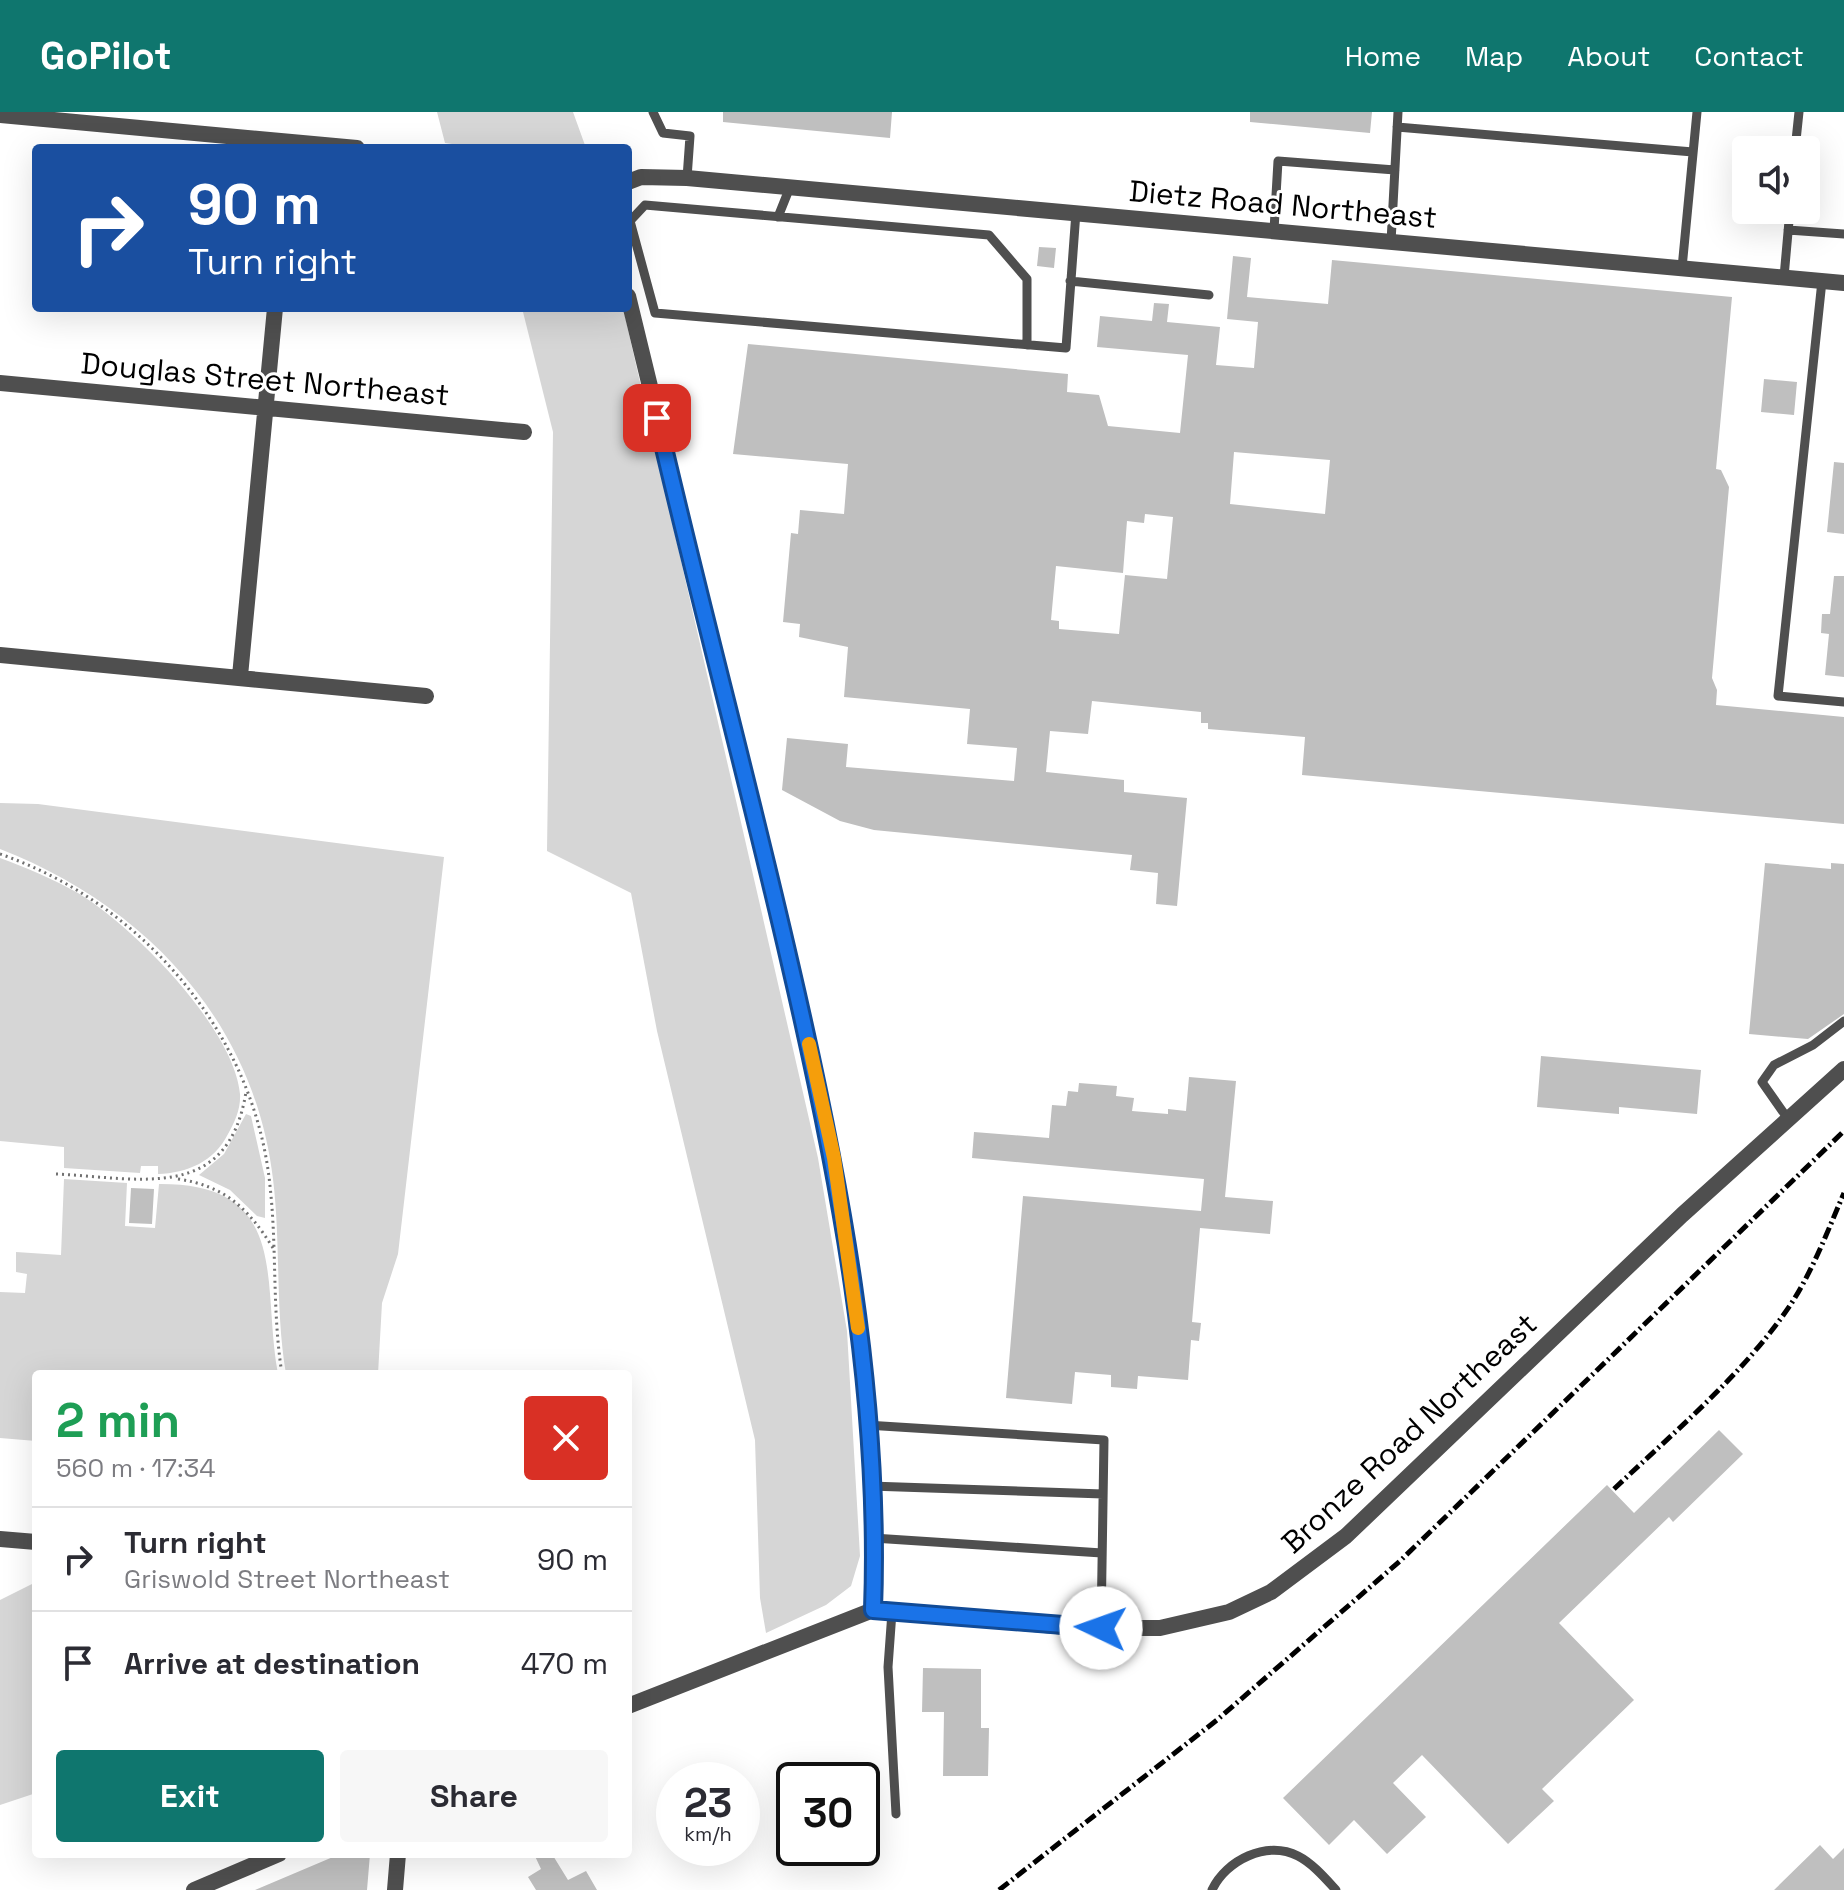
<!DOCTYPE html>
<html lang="en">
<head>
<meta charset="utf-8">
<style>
  :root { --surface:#fff; --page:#f7f7f7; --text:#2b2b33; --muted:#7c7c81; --line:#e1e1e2; --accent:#0f766e }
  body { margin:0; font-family:"Space Grotesk",sans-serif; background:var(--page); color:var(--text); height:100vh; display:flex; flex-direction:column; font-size:30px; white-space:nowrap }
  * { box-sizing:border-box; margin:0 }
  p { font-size:26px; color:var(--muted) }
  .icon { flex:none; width:44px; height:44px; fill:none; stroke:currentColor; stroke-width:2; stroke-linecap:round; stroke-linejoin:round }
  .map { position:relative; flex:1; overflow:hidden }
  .drawer { position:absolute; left:32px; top:1258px; width:600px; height:488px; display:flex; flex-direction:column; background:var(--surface); border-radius:8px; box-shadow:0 8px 32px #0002 }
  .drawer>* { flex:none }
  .banner { position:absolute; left:32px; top:32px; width:600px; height:168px; border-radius:8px; box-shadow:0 8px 32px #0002; background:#1a4fa0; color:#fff; overflow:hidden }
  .fabs { position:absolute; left:1732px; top:24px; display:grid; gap:16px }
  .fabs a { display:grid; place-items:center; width:88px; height:88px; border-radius:8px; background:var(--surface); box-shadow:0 8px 32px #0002; font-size:40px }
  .speed { position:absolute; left:656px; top:1650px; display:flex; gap:16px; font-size:40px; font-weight:700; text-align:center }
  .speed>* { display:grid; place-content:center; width:104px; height:104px; border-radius:50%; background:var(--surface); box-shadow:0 8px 32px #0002; line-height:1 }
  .speed small { font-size:20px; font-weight:400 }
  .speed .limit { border:4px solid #111; border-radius:12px; background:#fff; color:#111 }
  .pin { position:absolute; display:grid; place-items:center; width:68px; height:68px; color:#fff; margin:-34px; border-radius:16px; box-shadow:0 4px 12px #0006 }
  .me { position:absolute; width:88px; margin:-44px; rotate:273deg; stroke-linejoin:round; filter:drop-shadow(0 0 6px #0008) }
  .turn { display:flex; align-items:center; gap:28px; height:168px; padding:0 24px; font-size:36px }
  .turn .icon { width:104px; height:104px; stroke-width:2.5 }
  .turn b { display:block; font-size:56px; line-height:68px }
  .round { display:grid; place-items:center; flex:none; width:84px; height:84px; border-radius:8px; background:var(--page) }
  .overview { display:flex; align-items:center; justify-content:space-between; height:136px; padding:0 24px }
  h1 { font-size:48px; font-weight:600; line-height:60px; color:#1e9e55 }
  .cta { display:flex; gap:16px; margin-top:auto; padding:16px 24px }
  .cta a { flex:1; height:92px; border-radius:8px; background:var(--accent); color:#fff; font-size:32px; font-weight:600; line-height:92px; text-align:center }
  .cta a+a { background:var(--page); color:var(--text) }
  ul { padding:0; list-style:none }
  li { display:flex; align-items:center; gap:24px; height:104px; padding:0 24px; border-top:2px solid var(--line) }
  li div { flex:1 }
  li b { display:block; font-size:30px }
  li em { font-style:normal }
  header { display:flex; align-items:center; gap:48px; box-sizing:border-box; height:112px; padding:0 40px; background:var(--accent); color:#fff }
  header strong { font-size:38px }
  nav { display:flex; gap:44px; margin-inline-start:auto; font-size:28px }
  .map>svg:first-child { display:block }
</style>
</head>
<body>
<header>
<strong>GoPilot</strong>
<nav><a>Home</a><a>Map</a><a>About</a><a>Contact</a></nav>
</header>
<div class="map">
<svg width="1844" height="1778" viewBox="0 0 1844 1778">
  <rect width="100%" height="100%" fill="#fff"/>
  <path fill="#d6d6d6" d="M437 0H573L586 36H481L445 31Z
    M522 196H623L818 1046 847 1219 860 1444 851 1474 826 1493 766 1521 760 1486 755 1328 657 919 631 781 547 739 553 320Z
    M0 691 38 692 444 745 398 1142 382 1191 378 1262H286C275 1197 281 1132 273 1067 254 908 144 793 0 737Z
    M0 746C27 756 53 767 78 781 133 814 234 916 240 982 241 996 235 1010 228 1022 214 1050 187 1061 158 1062V1054H141L140 1061 64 1056V1035L0 1029Z
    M246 1002 251 1004 265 1066V1106L257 1104 230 1078 199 1063 224 1042Z
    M64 1067 127 1071 125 1114 155 1116 159 1072C292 1071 261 1171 278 1262H36V1329L0 1326V1180L25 1181 27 1162 16 1160V1140L61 1143Z
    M36 1470V1681L0 1693V1488Z"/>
  <path fill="#bfbfbf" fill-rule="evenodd" d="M723 0H892L890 26 723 10Z
    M1250 0H1372L1370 21 1250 10Z
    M1039 135 1056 136 1054 156 1037 154Z
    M1233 144 1251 146 1247 185 1328 192 1332 148 1732 185 1716 357 1721 358 1729 375 1712 566 1717 578 1716 593 1844 605V712L1302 663 1305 625 1208 617V611H1201V600L1092 589 1088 622 1050 619 1046 660 1124 668V680L1187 686 1177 794 1156 792 1158 761 1130 758 1132 743 874 718 840 709 782 678 787 626 848 632 846 655 1014 669 1017 636 967 632 970 597 844 585 848 535 799 525 800 512 783 510 791 421 798 422 800 398 844 402 848 352 733 342 748 232 1068 262 1067 280 1099 283 1108 314 1180 321 1188 243 1097 235 1100 204 1152 209 1154 191 1169 192 1167 210 1220 215 1216 253 1254 256 1258 210 1227 207ZM1234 340 1330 348 1325 402 1230 392ZM1145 402 1173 405 1167 467 1125 463 1119 522 1059 517V509L1051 508 1056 454 1123 461 1127 409 1144 411Z
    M1764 267 1797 270 1794 303 1761 300Z
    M1834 350 1844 351V422L1827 420Z
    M1834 464H1844V565L1825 563 1829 522 1821 521 1822 502H1830Z
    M1765 751 1831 757V751L1844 752V902L1808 927 1749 922Z
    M1541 944 1701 958 1697 1002 1619 995V1002L1537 995Z
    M1189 965 1236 969 1225 1085 1273 1089 1270 1122 1200 1116 1192 1210 1201 1211 1199 1229 1191 1228 1188 1268 1138 1264 1137 1277 1111 1275V1263L1075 1260 1072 1292 1006 1286 1023 1084 1201 1099 1204 1067 972 1046 974 1020 1049 1026 1052 993 1066 994 1068 979 1078 980 1079 971 1117 974 1116 984 1134 986 1132 999 1168 1002V997L1186 999Z
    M131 1076 154 1077 152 1112 129 1111Z
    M1719 1318 1743 1342 1673 1410 1669 1405 1559 1511 1634 1588 1542 1677 1554 1689 1508 1732 1422 1643 1393 1671 1426 1705 1387 1742 1354 1708 1329 1733 1283 1686 1607 1373 1634 1401Z
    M923 1556 981 1557V1616H989L988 1664H943L944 1600H922Z
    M1820 1733 1833 1747 1844 1736V1778H1774Z
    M340 1742H370L367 1778H255Z
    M534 1742H552L568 1768 586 1759 597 1778H536L528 1765 541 1757Z"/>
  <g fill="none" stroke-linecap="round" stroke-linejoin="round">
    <path stroke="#717171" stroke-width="3" stroke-dasharray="2 4" stroke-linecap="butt" d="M0 742C142 791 255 922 270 1074 277 1136 272 1199 282 1262
      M56 1062C141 1066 228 1091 246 980
      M178 1067C225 1074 248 1096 273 1136"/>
    <path stroke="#4f4f4f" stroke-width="9" d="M653 0 663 21 690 24 687 66
      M1397 15 1693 40
      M1795 38 1799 0
      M778 105 790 75
      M1274 118 1278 49 1395 58
      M1788 118 1844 122
      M1391 130 1398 0
      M1682 156 1697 0
      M1784 165 1790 98
      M1070 169 1209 183
      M1822 169 1778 584 1844 590
      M1027 233V167L989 123 645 93 630 109 655 201 1066 236 1076 100
      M1788 1007 1762 970 1774 953 1813 933 1844 909
      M866 1313 1104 1328 1101 1516
      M870 1374 1103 1382
      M873 1426 1102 1441
      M892 1500 888 1555 896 1702
      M1212 1778C1226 1748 1267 1728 1298 1744 1312 1751 1325 1766 1336 1778"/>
    <path stroke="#4f4f4f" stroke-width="16" d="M0 3 357 36
      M628 70 641 65 687 66 1844 171
      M628 184C676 388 728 590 776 793 831 1025 881 1258 873 1498
      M0 271 524 320
      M0 543 426 584
      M240 564 275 196
      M0 1427 36 1430
      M628 1594 873 1498 1078 1516H1160L1229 1500 1271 1480 1346 1424 1682 1103 1844 957
      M194 1778 279 1742
      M395 1778 398 1742"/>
    <path stroke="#000" stroke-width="5" stroke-dasharray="12 4 2 4" stroke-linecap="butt" d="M1614 1377C1675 1319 1744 1262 1791 1192 1813 1158 1828 1118 1844 1081
      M999 1778 1217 1608 1400 1449 1844 1019"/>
  </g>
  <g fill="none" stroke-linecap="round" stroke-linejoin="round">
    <g stroke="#114b97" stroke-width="20">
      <path id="route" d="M657 306C699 488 748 669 790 852 839 1063 881 1280 873 1498L1101 1516"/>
    </g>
    <use href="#route" stroke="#1a73e8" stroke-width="14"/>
    <path stroke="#f59e0b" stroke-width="14" d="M809 932 834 1046 858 1216"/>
  </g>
  <g text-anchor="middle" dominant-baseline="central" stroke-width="6" stroke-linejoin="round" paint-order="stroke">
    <g font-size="30" fill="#000" stroke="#fff">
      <text transform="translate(1283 92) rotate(5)">Dietz Road Northeast</text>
      <text transform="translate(265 267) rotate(5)">Douglas Street Northeast</text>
      <text transform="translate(1409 1321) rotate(-43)">Bronze Road Northeast</text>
    </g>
  </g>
</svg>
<div class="fabs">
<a><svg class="icon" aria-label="sound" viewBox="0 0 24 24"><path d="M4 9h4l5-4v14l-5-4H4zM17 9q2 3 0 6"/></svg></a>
</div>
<div class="speed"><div>23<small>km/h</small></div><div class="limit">30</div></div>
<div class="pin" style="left:657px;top:306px;background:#d93025"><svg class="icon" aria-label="arrive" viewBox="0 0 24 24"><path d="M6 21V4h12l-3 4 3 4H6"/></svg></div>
<svg class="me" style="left:1101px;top:1516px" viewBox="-20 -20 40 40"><circle r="19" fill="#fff"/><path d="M0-13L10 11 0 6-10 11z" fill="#1a73e8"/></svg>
<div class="banner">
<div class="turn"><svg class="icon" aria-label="right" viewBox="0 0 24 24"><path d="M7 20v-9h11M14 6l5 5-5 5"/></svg><div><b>90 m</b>Turn right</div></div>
</div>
<section class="drawer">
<div class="overview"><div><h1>2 min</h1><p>560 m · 17:34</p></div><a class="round" style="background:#d93025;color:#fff"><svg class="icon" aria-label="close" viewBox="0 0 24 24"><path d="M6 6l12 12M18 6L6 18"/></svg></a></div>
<ul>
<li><svg class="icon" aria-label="right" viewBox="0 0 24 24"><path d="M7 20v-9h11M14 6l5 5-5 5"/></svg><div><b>Turn right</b><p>Griswold Street Northeast</p></div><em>90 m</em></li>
<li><svg class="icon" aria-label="arrive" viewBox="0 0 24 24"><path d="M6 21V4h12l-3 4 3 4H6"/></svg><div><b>Arrive at destination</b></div><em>470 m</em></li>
</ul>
<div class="cta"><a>Exit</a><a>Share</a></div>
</section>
</div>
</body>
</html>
